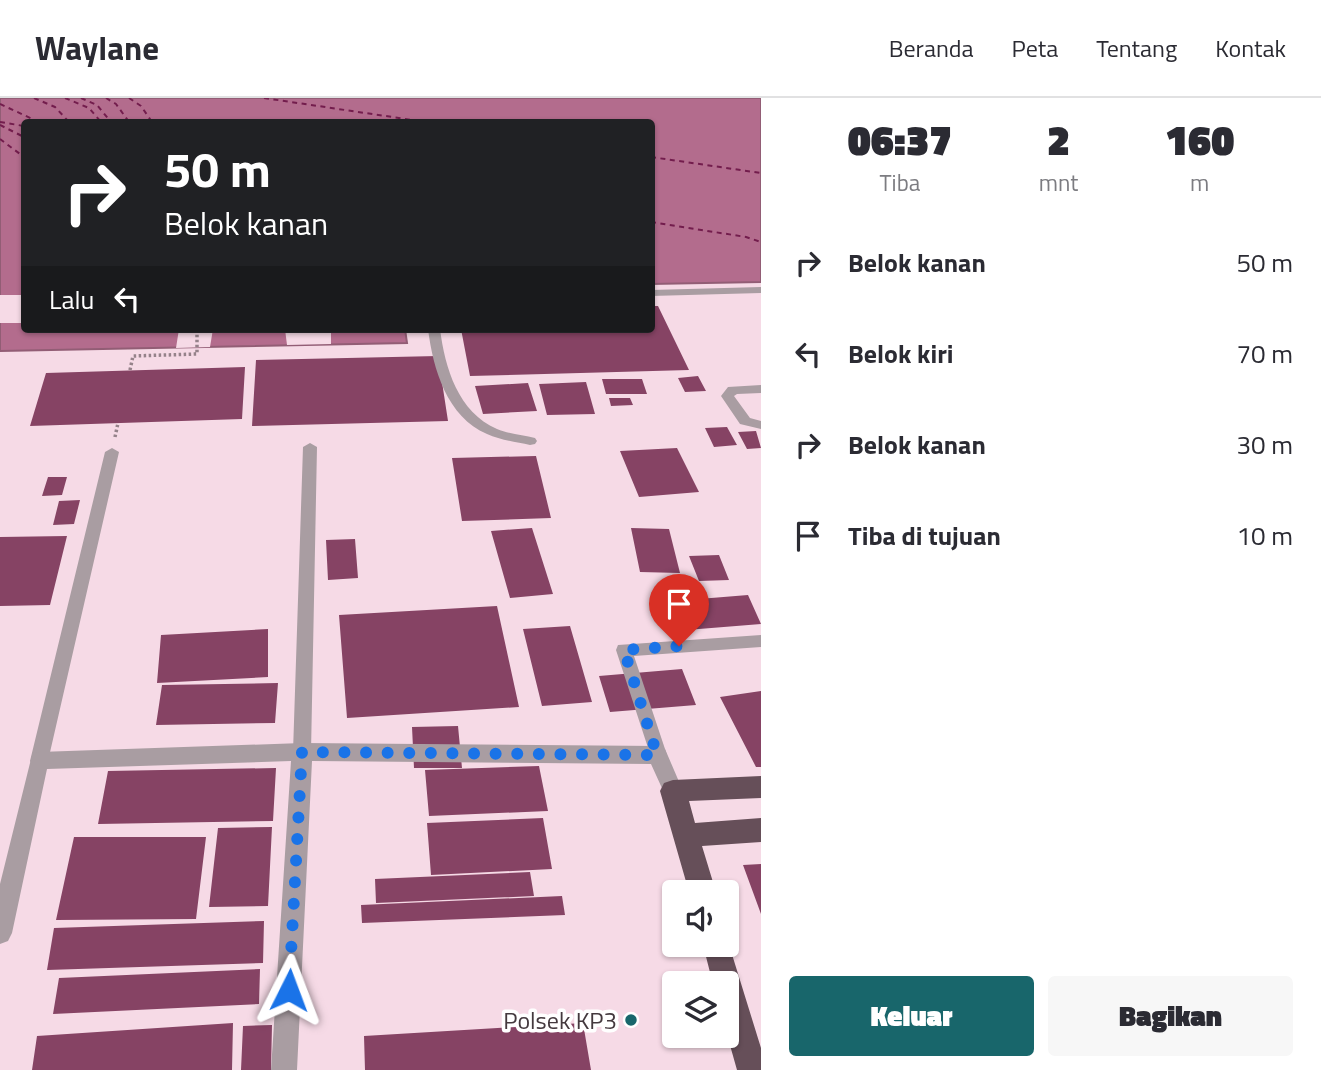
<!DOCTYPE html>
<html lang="id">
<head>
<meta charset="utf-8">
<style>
  :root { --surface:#fff; --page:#f7f7f7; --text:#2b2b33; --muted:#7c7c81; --line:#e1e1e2; --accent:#18666b }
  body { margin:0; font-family:"Titillium Web",sans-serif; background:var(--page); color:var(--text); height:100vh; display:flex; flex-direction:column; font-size:26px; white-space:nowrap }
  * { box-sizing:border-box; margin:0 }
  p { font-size:23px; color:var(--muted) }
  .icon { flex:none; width:38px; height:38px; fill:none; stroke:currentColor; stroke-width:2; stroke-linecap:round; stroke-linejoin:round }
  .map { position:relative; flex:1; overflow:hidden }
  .sheet { display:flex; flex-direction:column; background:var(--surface); width:560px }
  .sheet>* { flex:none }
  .hud { position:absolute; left:21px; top:21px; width:634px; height:214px; border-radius:7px; box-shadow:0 2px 5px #0004; background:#202124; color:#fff; overflow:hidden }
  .tools { position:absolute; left:662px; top:782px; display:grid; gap:14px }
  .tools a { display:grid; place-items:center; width:77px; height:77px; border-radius:7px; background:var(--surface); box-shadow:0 2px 5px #0004; font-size:35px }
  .pin { position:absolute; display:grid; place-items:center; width:60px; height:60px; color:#fff; margin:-72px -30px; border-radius:50% 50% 50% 0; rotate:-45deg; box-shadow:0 0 7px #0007 }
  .pin .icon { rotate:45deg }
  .me { position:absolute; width:77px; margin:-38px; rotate:3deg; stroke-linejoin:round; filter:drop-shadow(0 0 5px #0008) }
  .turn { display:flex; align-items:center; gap:24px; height:147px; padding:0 28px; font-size:32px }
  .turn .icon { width:91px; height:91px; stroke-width:2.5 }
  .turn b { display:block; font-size:49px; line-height:60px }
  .then { display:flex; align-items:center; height:66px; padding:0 28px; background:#0003; gap:14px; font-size:26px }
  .eta { display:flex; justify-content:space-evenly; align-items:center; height:119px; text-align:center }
  .eta b { font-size:42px; font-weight:800; line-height:49px }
  .primary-button { display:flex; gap:14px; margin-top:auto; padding:14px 28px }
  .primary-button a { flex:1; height:80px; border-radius:7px; background:var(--accent); color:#fff; font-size:28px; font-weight:800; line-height:80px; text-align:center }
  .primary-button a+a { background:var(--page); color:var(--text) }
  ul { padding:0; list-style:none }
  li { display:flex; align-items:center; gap:21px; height:91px; padding:0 28px }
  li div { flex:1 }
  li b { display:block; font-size:26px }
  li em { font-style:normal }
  header { display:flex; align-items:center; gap:42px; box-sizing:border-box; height:98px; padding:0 35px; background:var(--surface); border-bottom:2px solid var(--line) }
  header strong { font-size:33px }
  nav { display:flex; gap:38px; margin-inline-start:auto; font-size:24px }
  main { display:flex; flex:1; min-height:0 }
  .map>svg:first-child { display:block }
</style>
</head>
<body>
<header>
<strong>Waylane</strong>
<nav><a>Beranda</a><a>Peta</a><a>Tentang</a><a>Kontak</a></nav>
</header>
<main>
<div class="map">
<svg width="761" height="972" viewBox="0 0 761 972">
  <rect width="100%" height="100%" fill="#f6dae6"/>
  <path fill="#b36c8d" stroke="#925d75" stroke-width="2" d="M0 0H761V184L651 186V24H24V231H405L407 245 0 253Z"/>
  <path fill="#f6dae6" d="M0 197H24V225H0Z
    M179 231H213L210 249 176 250Z
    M285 231H331V246L287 247Z"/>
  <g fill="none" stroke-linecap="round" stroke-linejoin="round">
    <path stroke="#731d4d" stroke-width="2" stroke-dasharray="5 4.5" stroke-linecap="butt" d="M34 0 55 9 69 24
      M65 0 89 10 101 24
      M81 0 97 7 111 24
      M106 0 116 6 129 24
      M129 0 141 8 152 24
      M264 0 426 24
      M0 6 39 24
      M0 24 24 28
      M0 27 24 39
      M0 41 24 59
      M651 59 761 75
      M651 124 746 139 761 144"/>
  </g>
  <path fill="#864364" d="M651 208H658L689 272 470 278 461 231H651Z
    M438 258 448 323 252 328 256 262Z
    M245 269 242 321 30 328 46 275Z
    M698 278 706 293 685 294 678 280Z
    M602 281H642L647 296H606Z
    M586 284 595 316 547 317 539 286Z
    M528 285 537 313 483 316 475 288Z
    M609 300H630L633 307 611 308Z
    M727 329 737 347 714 349 705 330Z
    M756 333 761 350 747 351 738 334Z
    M677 350 699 394 639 399 620 353Z
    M536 358 551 420 462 423 452 360Z
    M48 379H67L62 397 42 398Z
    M80 402 74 426 53 427 59 403Z
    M532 430 553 496 510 500 491 433Z
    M631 430 669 431 680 475 640 474Z
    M67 438 50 507 0 508V439Z
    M355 441 358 480 328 482 326 442Z
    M719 457 729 482 699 483 689 458Z
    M748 497 761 526 674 533 662 504Z
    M497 508 519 609 347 620 339 517Z
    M570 528 592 604 542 608 523 531Z
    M268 531V579L157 585 161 537Z
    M682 571 696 607 610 614 599 578Z
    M278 585 275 625 156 627 162 587Z
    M761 593V669H756L720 599Z
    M458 628 462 670H414L412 629Z
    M539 668 548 713 429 718 425 672Z
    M276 670 273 723 98 726 108 673Z
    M543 720 552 771 431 777 427 725Z
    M272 729 268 808 209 809 218 730Z
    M74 739H206L196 821 56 822Z
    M761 766V816L743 767Z
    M530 774 534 798 376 805 375 781Z
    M562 798 565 817 362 825 361 807Z
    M264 823 263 865 47 872 54 830Z
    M260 871 259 906 53 916 59 880Z
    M233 925 232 972H32L37 938Z
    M583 925 591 972H365L364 938Z
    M272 927 271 972H241L243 928Z"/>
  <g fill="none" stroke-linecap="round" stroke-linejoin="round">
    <path stroke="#95828a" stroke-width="3.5" stroke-dasharray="2.5 2.5" stroke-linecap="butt" d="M130 272 133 258 197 256V231
      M115 339 118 325"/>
    <path fill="#a99da2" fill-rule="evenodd" d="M761 189V195L651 198V192Z
      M428 231H440C445 270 458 314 497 331 509 336 523 337 535 340L537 343 535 346 530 347C516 344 500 342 487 336 447 319 433 271 428 231Z
      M761 287V295L737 296 734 298 750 320 761 323V331L740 326 721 298 728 289Z
      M310 345 317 349 311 654 308 659 302 662 296 659 293 654 303 349Z
      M112 350 119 354 48 663 45 669 39 671 33 669 30 663 105 354Z
      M761 537V549L634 558 667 657 664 662 658 665 652 662 616 552 618 547Z"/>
    <path fill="#a99da2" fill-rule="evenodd" d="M302 645 658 648 665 651 683 693 680 699 673 702 666 699 651 666 312 663 297 972H271L291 663 47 671 12 835 8 843 0 846V786L32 657 39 654Z"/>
    <path fill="#664f59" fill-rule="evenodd" d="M761 678V700L689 703 695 725 761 720V744L702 748 716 794H689L660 693 664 685 673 682Z
      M726 837 761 950V972H737L726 933V886H713L703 847H726Z"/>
  </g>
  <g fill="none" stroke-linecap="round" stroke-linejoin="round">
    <path stroke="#1a73e8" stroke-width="12" stroke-dasharray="0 21.6" d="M289 892 302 654 657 657 624 552 679 548"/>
  </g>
  <circle fill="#18666b" stroke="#fff" stroke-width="2.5" cx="631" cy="922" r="7"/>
  <g text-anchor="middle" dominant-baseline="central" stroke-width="7" stroke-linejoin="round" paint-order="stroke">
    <g font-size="24" fill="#44393e" stroke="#fff" text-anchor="end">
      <text x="617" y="922">Polsek KP3</text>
    </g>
  </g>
</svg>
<div class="tools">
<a><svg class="icon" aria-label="sound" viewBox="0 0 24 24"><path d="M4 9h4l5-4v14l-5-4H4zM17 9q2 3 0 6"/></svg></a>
<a><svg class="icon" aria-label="layers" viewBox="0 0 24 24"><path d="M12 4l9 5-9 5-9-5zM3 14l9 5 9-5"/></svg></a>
</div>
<div class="pin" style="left:679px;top:548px;background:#d93025"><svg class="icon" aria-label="arrive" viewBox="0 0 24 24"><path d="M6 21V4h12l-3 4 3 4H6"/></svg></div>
<svg class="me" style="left:289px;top:892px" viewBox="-20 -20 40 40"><path d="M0-17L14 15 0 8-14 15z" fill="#1a73e8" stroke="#fff" stroke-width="4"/></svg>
<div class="hud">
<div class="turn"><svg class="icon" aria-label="right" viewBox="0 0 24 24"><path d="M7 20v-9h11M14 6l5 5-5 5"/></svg><div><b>50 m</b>Belok kanan</div></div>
<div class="then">Lalu<svg class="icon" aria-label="left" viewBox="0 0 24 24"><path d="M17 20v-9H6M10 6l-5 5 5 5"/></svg></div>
</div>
</div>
<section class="sheet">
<div class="eta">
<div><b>06:37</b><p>Tiba</p></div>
<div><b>2</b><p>mnt</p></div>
<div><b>160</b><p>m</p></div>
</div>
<ul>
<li><svg class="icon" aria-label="right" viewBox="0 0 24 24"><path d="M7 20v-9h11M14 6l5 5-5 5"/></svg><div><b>Belok kanan</b></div><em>50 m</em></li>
<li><svg class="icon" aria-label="left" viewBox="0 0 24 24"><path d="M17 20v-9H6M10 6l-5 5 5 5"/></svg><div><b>Belok kiri</b></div><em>70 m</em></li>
<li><svg class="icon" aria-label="right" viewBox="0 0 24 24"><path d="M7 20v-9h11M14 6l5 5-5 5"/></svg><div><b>Belok kanan</b></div><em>30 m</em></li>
<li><svg class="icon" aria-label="arrive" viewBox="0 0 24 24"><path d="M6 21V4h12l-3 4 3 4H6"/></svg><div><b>Tiba di tujuan</b></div><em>10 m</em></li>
</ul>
<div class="primary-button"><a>Keluar</a><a>Bagikan</a></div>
</section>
</main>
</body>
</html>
